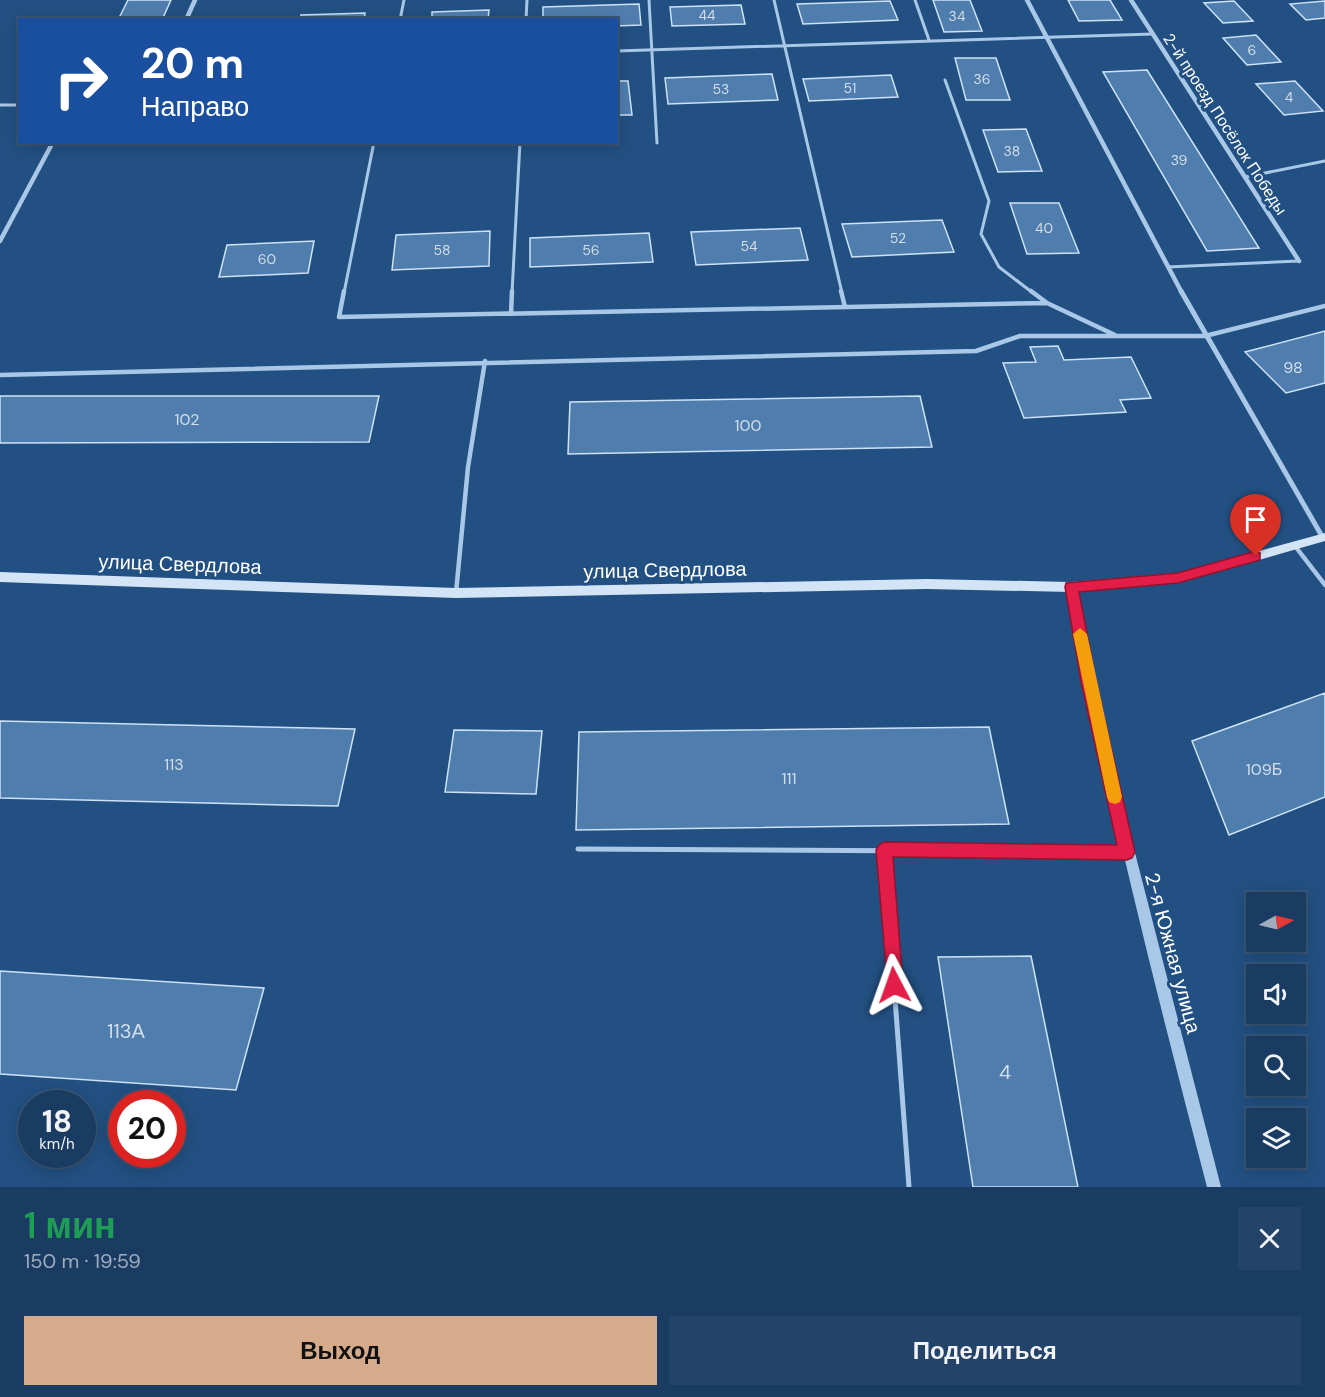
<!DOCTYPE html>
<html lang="ru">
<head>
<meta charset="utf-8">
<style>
  :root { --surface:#1a3c62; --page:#234368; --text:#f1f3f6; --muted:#9fadbe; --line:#385677; --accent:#d6ab8b }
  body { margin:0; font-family:"DM Sans",sans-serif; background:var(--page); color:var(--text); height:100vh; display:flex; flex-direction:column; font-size:22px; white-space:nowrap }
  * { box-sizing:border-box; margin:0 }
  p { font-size:20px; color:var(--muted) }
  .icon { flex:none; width:33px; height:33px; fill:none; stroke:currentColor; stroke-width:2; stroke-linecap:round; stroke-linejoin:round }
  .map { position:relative; height:1187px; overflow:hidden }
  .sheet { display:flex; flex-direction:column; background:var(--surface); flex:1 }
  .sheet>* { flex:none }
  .banner { position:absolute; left:18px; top:18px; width:600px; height:126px; border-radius:0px; box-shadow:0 3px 15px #0003,0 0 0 2px var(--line); background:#1a4fa0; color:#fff; overflow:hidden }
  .needle { width:39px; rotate:82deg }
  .tools { position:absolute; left:1246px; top:892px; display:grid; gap:12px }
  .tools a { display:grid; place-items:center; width:60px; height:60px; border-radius:0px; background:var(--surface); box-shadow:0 3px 15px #0003,0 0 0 2px var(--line); font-size:30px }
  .speed { position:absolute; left:18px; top:1090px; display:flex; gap:12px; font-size:30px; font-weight:700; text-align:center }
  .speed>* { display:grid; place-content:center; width:78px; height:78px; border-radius:50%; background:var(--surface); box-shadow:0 3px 15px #0003,0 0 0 2px var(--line); line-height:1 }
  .speed small { font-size:15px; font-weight:400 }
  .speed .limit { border:9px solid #d22; background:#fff; color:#111 }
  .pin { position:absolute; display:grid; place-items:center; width:51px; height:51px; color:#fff; margin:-62px -26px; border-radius:50% 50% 50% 0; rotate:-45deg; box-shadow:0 0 6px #0007 }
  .pin .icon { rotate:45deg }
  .me { position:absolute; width:66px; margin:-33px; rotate:356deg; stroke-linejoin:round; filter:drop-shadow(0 0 4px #0008) }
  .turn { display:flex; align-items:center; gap:21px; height:126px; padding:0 24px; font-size:27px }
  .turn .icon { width:78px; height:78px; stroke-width:2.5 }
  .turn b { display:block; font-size:42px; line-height:51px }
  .round { display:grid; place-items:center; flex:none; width:63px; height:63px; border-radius:0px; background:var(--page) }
  .summary { display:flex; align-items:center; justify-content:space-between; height:102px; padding:0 24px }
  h1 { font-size:36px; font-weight:600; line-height:45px; color:#1e9e55 }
  .action { display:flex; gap:12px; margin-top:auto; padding:12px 24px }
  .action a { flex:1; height:69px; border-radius:0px; background:var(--accent); color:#111; font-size:24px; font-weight:600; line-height:69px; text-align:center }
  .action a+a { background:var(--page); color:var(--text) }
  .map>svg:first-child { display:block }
</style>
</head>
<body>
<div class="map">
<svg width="1325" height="1187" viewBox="0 0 1325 1187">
  <rect width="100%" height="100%" fill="#225082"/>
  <path fill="#4f7dad" stroke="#cde2f6" stroke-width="1.5" d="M128 0H171L162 20H118Z
    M933 0H970L982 31 944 32Z
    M1068 0H1110L1122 20 1079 21Z
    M890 1 898 20 803 24 797 4Z
    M1234 1 1253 21 1223 23 1204 3Z
    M1325 1V18L1306 20 1290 4Z
    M639 4 641 25 616 26V20H543V7Z
    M741 5 745 24 672 26 670 7Z
    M489 10 488 20H432V12Z
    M365 13 364 20H300L301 15Z
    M1256 35 1281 62 1247 65 1223 38Z
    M955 58H996L1010 100H966Z
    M1147 70 1259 248 1207 251 1103 72Z
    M772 74 778 100 668 104 665 78Z
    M891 75 898 97 809 101 803 79Z
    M616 81H628L632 115H616Z
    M1295 81 1323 111 1284 115 1256 84Z
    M1026 129 1042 171 998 172 983 130Z
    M1010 203H1059L1079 253 1027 254Z
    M942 220 954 252 852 257 842 224Z
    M800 228 808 260 696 265 691 232Z
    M490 231 489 266 392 270 396 235Z
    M649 233 653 262 530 267V238Z
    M314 241 308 273 219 277 227 245Z
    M1325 331V383L1286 393 1245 352Z
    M1058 346 1064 360 1131 357 1151 398 1120 400 1126 412 1024 418 1003 363 1036 362 1030 347Z
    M0 396H379L369 442 0 443Z
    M920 396 932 447 568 454 570 402Z
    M1325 693V797L1229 835 1192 741Z
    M0 721 355 729 338 806 284 805 0 798Z
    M989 727 1009 824 576 830 579 732Z
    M454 730 542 731 536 794 445 792Z
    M1031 956 1078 1187H973L938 957Z
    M0 971 264 988 236 1090 0 1074Z"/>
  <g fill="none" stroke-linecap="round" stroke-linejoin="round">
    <path stroke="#a9c8e8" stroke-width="3" d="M649 0 657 143
      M774 0 842 293
      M915 0 929 40
      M400 20 404 0
      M526 20 527 0
      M616 51 1153 34
      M945 80 989 201 981 234 999 267 1033 293
      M0 105H20
      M1245 177 1325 161
      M1168 267 1299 261
      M344 293 374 142
      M512 293 520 142"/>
    <path stroke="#a9c8e8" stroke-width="4.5" d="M344 291 339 317 1047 303 1115 335
      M841 291 845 307
      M1031 291 1047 303
      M511 314 512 291
      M0 375 976 351 1020 336H1205L1325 306
      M1295 546 1325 585
      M456 593 468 467 485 361"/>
    <path stroke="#a9c8e8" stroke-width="5" d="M578 849 1127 852
      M884 850 909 1187"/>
    <path stroke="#a9c8e8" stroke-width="4.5" d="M1027 0 1182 293
      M1131 0 1299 261
      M186 20 195 0
      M0 241 53 142"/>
    <path stroke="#a9c8e8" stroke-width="5" d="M1181 291 1323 538"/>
    <path fill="#a9c8e8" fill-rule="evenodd" d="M1071 583 1075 584 1076 587 1125 814 1221 1187H1207C1155 988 1105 789 1066 587L1067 584Z"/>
    <path fill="#d3e4f7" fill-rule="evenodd" d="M1325 533V541L1178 583 1071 592 927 589 456 598 0 582V572L456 588 927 579 1071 582 1178 573Z"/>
  </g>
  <path fill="#e11d48" stroke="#92132f" stroke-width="1.5" d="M1256 551 1260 553V560L1178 583 1079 592 1096 681 1135 852 1132 858 1127 860 893 857 903 985 900 991 894 993 888 991 876 850 879 845 884 842 1117 845 1081 681 1065 587 1066 583 1178 573Z"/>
  <path fill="#f59e0b" d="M1080 628 1087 634 1122 797 1120 802 1115 804 1109 802 1107 797 1073 634Z"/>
  <g text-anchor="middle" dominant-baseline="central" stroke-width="6" stroke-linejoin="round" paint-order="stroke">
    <g font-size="14" fill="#d3deea">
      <text x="707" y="15">44</text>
      <text x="957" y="16">34</text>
      <text x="1252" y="50">6</text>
      <text x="982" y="79">36</text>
      <text x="850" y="88">51</text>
      <text x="721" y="89">53</text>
      <text x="1289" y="97">4</text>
      <text x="1012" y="151">38</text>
      <text x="1179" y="160">39</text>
      <text x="1044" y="228">40</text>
      <text x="898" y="238">52</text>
      <text x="749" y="246">54</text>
      <text x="442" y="250">58</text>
      <text x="591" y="250">56</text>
      <text x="267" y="259">60</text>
    </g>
    <g font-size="16" fill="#fff" stroke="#225082">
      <text transform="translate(1225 124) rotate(57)">2-й проезд Посёлок Победы</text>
    </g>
    <g font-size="16" fill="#d3deea">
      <text x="1293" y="367">98</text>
      <text x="187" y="419">102</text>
      <text x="748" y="425">100</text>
      <text x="174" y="764">113</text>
      <text x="1264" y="769">109Б</text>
      <text x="789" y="778">111</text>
    </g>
    <g font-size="20" fill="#fff" stroke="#225082">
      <text transform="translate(180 564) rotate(2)">улица Свердлова</text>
      <text transform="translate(665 570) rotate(-1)">улица Свердлова</text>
      <text transform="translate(1173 953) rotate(75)">2-я Южная улица</text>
    </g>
    <g font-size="20" fill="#d3deea">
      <text x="126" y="1031">113А</text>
      <text x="1005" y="1072">4</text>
    </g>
  </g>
</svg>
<div class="tools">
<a><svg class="needle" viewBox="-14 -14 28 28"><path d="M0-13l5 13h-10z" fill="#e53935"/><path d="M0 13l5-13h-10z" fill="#9fadbe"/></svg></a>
<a><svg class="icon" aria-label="sound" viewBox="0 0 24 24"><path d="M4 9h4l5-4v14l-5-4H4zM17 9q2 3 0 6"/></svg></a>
<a><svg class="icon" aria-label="search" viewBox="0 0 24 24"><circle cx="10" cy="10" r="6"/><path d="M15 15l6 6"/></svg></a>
<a><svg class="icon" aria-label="layers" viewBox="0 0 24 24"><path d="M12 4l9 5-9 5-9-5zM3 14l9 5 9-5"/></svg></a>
</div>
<div class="speed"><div>18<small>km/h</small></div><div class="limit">20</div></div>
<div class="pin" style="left:1256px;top:556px;background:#d93025"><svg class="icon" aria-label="arrive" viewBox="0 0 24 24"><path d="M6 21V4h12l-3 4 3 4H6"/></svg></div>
<svg class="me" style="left:894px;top:985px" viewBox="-20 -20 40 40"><path d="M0-17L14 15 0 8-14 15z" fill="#e11d48" stroke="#fff" stroke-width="4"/></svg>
<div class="banner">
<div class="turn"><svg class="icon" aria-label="right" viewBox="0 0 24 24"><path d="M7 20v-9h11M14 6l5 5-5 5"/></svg><div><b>20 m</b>Направо</div></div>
</div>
</div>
<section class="sheet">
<div class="summary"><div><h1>1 мин</h1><p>150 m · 19:59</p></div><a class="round"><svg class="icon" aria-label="close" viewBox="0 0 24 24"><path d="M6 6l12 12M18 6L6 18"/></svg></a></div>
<div class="action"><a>Выход</a><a>Поделиться</a></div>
</section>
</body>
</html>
